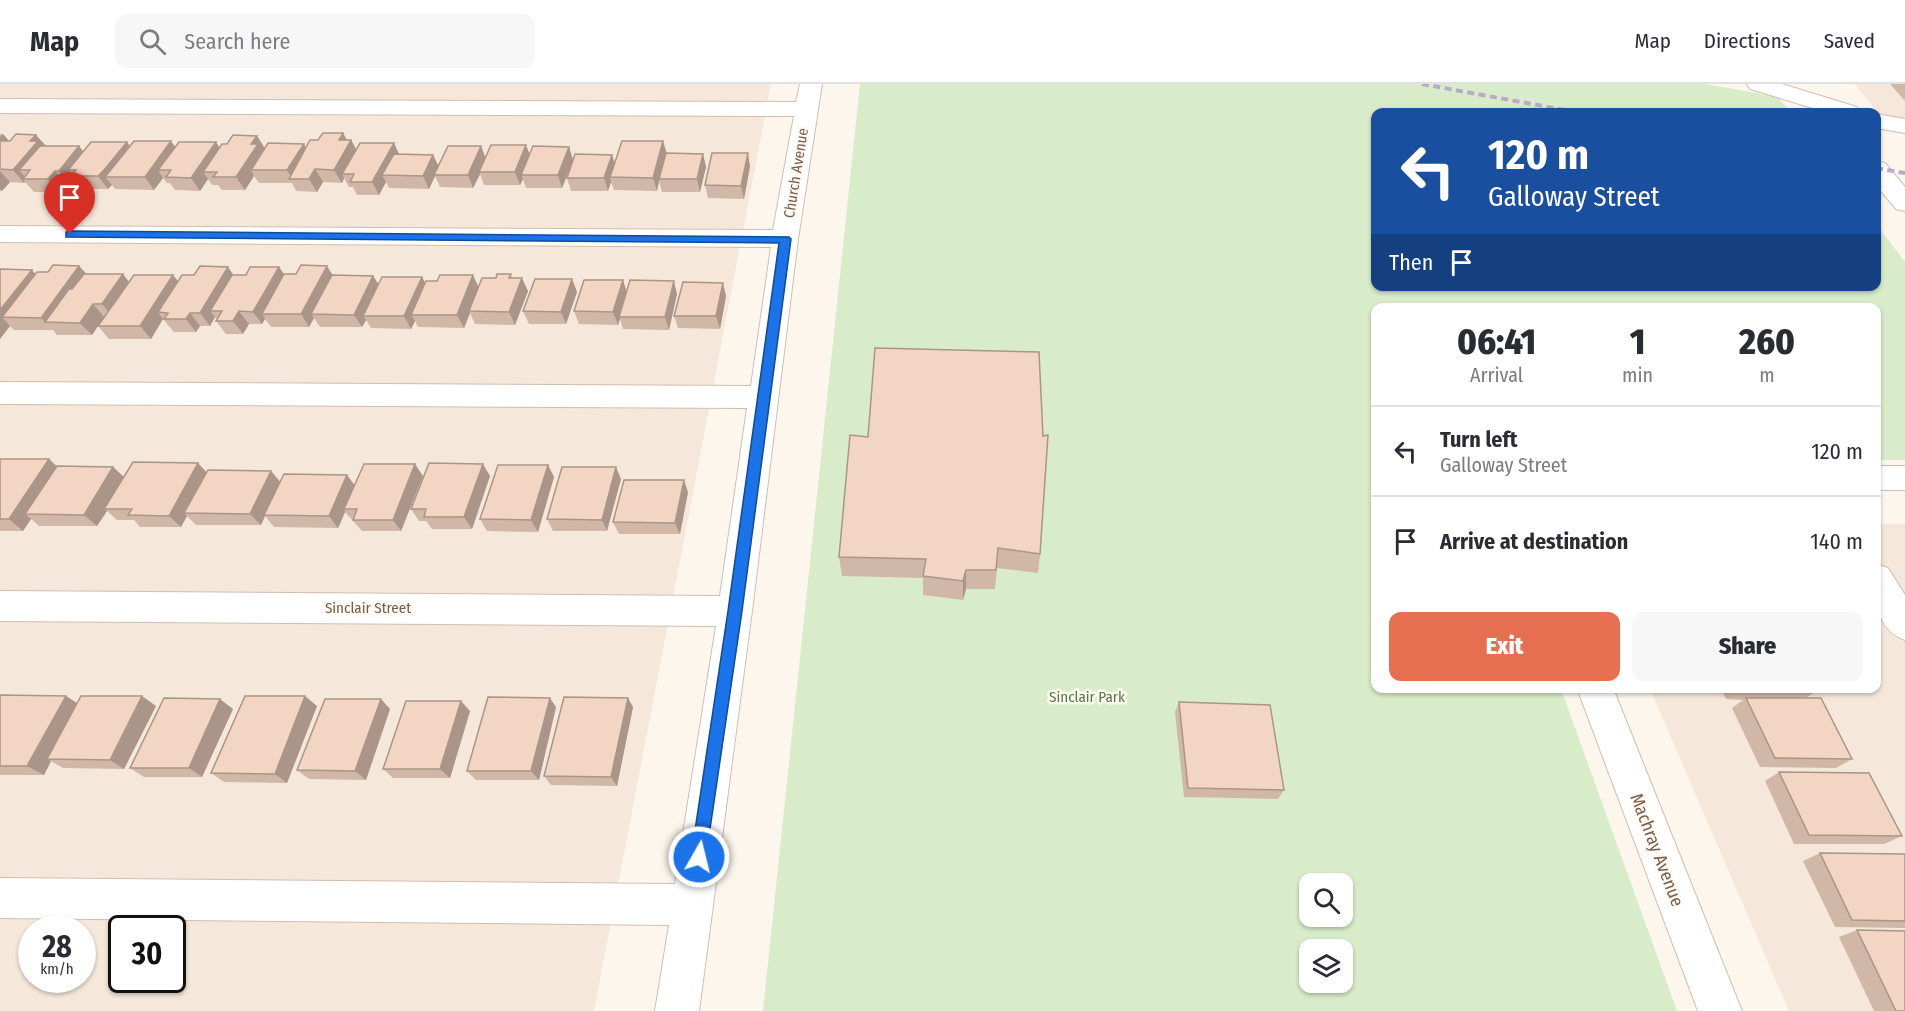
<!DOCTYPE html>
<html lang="en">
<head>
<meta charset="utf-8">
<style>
  :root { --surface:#fff; --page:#f7f7f7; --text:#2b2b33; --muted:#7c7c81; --line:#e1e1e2; --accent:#e76f51 }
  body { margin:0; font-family:"Fira Sans Condensed",sans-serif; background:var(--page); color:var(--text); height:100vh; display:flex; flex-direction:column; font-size:22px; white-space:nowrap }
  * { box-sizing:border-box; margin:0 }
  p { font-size:20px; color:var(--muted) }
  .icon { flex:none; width:33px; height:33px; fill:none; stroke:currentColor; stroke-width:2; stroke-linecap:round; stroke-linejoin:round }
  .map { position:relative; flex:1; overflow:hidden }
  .panel { position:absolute; left:1371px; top:219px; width:510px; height:390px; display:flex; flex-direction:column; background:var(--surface); border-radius:12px; box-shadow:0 2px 4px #0004 }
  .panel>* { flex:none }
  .banner { position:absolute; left:1371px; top:24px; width:510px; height:183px; border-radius:12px; box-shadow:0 2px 4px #0004; background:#1a4fa0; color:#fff; overflow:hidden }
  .fabs { position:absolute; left:1299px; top:789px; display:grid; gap:12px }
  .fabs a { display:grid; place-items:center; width:54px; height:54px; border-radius:12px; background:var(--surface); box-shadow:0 2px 4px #0004; font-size:30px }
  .speed { position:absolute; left:18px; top:831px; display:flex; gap:12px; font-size:30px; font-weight:700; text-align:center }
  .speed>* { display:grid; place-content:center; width:78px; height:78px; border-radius:50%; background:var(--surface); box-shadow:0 2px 4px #0004; line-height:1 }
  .speed small { font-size:15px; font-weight:400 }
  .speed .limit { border:3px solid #111; border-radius:9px; background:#fff; color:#111 }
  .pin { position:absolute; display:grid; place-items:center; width:51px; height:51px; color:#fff; margin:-62px -26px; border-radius:50% 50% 50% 0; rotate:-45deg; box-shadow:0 0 6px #0007 }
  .pin .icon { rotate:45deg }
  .me { position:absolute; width:66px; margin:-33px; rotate:8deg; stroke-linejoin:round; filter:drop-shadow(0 0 4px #0008) }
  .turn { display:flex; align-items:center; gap:21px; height:126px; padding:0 18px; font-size:27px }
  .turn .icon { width:78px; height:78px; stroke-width:2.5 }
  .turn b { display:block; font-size:42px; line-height:51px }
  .then { display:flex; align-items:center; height:57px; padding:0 18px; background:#0003; gap:12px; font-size:22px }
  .eta { display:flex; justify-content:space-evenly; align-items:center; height:102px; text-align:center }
  .eta b { font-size:36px; font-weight:800; line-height:42px }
  .action { display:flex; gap:12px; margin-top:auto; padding:12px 18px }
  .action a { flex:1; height:69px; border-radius:12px; background:var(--accent); color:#fff; font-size:24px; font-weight:800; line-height:69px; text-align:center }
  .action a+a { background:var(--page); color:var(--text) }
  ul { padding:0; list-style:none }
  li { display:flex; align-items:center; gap:18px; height:90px; padding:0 18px; border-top:2px solid var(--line) }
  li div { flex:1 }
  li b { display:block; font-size:22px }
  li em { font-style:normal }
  header { display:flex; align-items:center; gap:36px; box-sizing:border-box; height:84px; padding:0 30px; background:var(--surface); border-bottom:2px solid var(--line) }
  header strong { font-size:28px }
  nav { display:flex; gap:33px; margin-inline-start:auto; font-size:21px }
  .search { width:420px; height:54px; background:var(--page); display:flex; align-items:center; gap:15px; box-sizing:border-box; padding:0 21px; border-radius:12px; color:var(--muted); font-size:22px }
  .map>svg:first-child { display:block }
</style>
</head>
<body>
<header>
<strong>Map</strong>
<div class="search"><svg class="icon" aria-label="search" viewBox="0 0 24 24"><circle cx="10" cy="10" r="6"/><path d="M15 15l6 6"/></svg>Search here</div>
<nav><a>Map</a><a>Directions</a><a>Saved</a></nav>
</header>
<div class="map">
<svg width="1905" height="927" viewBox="0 0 1905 927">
  <rect width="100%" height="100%" fill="#fdf6ec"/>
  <path fill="#f5e8da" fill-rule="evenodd" d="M0 0H771L594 927H0ZM32 844H82V896H32ZM122 844H172V896H122Z
    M1854 0H1905V36L1881 32Z
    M1877 440H1905V927H1789L1650 605 1876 604Z"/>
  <path fill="#d8ecc9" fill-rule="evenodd" d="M860 0H1705L1778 13 1790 28H1376V202H1876L1877 141 1905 178V376H1877L1876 224H1376V604L1561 605 1677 927H763ZM1310 800H1342V832H1310ZM1310 866H1342V898H1310Z"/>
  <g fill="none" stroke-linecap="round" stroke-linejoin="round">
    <g stroke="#d1beb0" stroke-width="2">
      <path id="minor" d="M800 0H822L798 155 752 527 699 927H655L669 841 0 834V794L675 800 716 542 0 537V507L720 512 747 324 0 320V298L751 302 771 163 0 158V142L773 146 794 32 0 29V15L796 18Z
        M1747 0H1782L1857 23 1861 28H1826L1750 5Z
        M1876 30 1905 35V49L1876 44Z
        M1876 77 1885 79 1905 103V127L1896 125 1876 101Z
        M1876 382H1905V406H1876Z
        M1876 480 1888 484 1905 511V556C1872 544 1876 509 1876 480Z
        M1577 604H1613L1742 927H1698Z"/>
    </g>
    <use href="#minor" fill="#fff" fill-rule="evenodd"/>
    <path stroke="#b9a8c9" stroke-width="4" stroke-dasharray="7 4.5" stroke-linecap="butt" d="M1422 0 1576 28
      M1876 84 1905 89"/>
  </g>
  <path fill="#d1b7a8" d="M1890 0H1905V17Z
    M343 49 347 56H351L356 65 399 70 433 71 438 82 485 73 530 70 569 63 573 76 562 104H526L523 95 520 101H484L480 90 473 104 440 103 435 92 429 105 389 104 386 98 379 111H357L353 103H349L344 94 342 99 323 98 317 108 296 107 292 99H259L254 92 245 106H222L218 101H212L208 95 200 107 175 106 170 99H167L163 94 154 106 115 105 112 101 108 105H81L73 94 69 100H66L59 108H34L25 98 24 99 10 98 2 107H0V50H3L9 57 46 62H79L83 68 130 62 220 64 227 60 257 52 265 64 304 60 306 64 318 56Z
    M667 69 703 70 706 83 700 108H662L659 97 657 107 614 106 611 98 608 107H571L567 94 612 71 615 79Z
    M750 82 744 115 708 114 705 101Z
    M79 182 87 190 129 198 173 191 178 197 234 191H246L279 183 284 190 373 192 379 201 422 193 425 200 479 202 496 194 511 190 512 194 528 207 515 241 475 240 470 229 464 244 418 243 415 237 411 245 371 244 366 236 362 243H320L314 234 309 243H271L265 235 262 240H249L243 250H226L216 237 217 236 215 233 210 242H200L196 248H174L163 235 151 255H109L98 242 92 251H57L53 246H14L10 242 0 255V185L36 190Z
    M572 195 577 208 566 240H529L523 227Z
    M623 196 626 207 677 210 669 246 623 245 620 235 618 241 579 240 574 227Z
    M726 212 720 245 678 244 674 232Z
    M850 351 1040 470 1038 489 997 484 995 505H966L963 516 923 511V494L842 492 839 473Z
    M0 375H49L57 383H113L124 393 206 388 271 387 280 398 354 401 423 392 401 447H362L345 428 338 444 274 443 265 432 261 441H196L187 432 181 443H140L134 436H117L107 427 97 442H39L31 435 23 447H0Z
    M548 381 554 393 538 448 487 447 480 435Z
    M490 392 472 445H432L426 437H419L411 425Z
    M621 395 607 447H553L547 435Z
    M688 408 680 450H619L613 438Z
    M1721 604H1817L1818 606 1806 614 1852 675 1836 684 1760 683 1732 624 1743 616 1726 615Z
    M0 611 66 612 77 619 156 622 124 685 63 684 51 677 44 691H0Z
    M1179 618 1284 706 1278 715 1184 713 1175 628Z
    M317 622 287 699 224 698 211 689Z
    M556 623 539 696H476L467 687Z
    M633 623 617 702 551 701 544 692Z
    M233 625 202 693H144L130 684Z
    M390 625 366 696 309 695 297 686Z
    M470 627 450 694H393L383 685Z
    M1779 688 1902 752 1884 760H1794L1765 697Z
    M1820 769 1905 770V844L1835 843 1803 777Z
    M1857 846 1905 927H1874L1839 853Z"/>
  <path fill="#aa9588" d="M343 49 349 60 351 56 358 69 342 90 344 94 342 99 334 86 339 56Z
    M3 50 14 63 0 78V53Z
    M36 51 47 63 30 86H19L27 95H23L25 98 24 99 13 86 30 57Z
    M257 52 265 65 251 86 254 92 245 106 236 93 251 60Z
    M171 57 180 70 158 86 163 94 154 106 145 93Z
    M663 57 667 70 659 95V97L657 107 653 94Z
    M127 58 136 71 105 93 112 101 108 105 98 92Z
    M216 58 224 71 203 88 208 95 200 107 191 94Z
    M394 59 400 72 382 91 386 98 379 111 372 98Z
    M304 60 311 73 292 95 287 86Z
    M526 61 531 74 521 91 523 95 520 101 515 88Z
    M79 62 89 75 76 86H68L73 92H71L73 94 69 100 59 87Z
    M481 62 486 75 479 88 480 90 473 104 468 91Z
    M569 63 573 76 562 104 558 91Z
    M748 69 750 82 744 115 741 102Z
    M703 70 706 83 700 108 697 95Z
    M433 71 439 83 434 91 435 92 429 105 423 92Z
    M612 71 616 84 610 93 611 98 608 107 604 94Z
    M315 85 323 98 317 108 309 95Z
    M0 87 10 98 2 107 0 105Z
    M55 87 66 100 59 108 48 95Z
    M79 182 90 195 45 238 41 234Z
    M327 182 335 195 311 230 314 234 309 243 301 230Z
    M228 183 237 196 210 227 215 233 210 242 200 229Z
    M279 183 288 196 262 230 265 235 262 240 253 228Z
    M32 186 43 199 2 233 10 242 0 255V226Z
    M123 190 133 203 113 233 102 220Z
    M173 191 183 204 158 228 163 235 151 255 140 242Z
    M473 191 479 204 469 227 470 229 464 244 457 231Z
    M373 192 381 204 363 232 366 236 362 243 354 231Z
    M422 193 429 206 411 231 415 237 411 245 404 232Z
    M522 194 528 207 515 241 509 228Z
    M572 195 577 208 566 240 561 228Z
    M623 196 627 209 619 233 620 235 618 241 613 228Z
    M674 197 677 210 669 246 665 233Z
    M723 199 726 212 720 245 716 232Z
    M93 220 104 233 92 251 80 239Z
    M239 227 249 240 243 250 233 237Z
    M190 229 200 242 196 248 186 235Z
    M49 375 62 387 25 430 31 435 23 447 9 435Z
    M198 379 209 391 184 429 187 432 181 443 169 432Z
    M415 380 423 392 401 447 393 436Z
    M483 380 490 392 472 445 464 433Z
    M548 381 554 393 538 448 531 436Z
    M113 383 126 395 104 425 107 427 97 442 84 431Z
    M616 383 621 395 607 447 602 436Z
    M271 387 281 399 264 431 265 432 261 441 250 430Z
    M347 391 356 403 344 425 345 428 338 444 329 432Z
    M684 396 688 408 680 450 675 439Z
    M966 486V505L963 516V497Z
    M66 612 81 622 47 675 51 677 44 691 27 682Z
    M142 612 156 622 124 685 110 676Z
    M305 612 317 622 287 699 275 690Z
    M550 614 556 623 539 696 531 687Z
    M628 614 633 623 617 702 611 693Z
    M220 615 233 625 202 693 189 684Z
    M381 615 390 625 366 696 355 687Z
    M461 617 470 627 450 694 440 685Z"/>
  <path fill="#f3d5c3" stroke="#aa9588" stroke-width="1.5" d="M323 49H343L339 56H351L334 86 315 85 309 95H289L310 56H318Z
    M16 50 36 51 30 57H38L13 86 0 85V57H10Z
    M233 51 257 52 251 60H258L236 93H213L217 88H203L222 60H227Z
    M134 57H171L145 93H105Z
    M622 57H663L653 94 610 93Z
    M91 58H127L104 86 98 92H71L76 86H68Z
    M179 58H216L191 94 166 93 171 86H158Z
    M268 59 304 60 287 86H251Z
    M360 59H394L372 98H350L354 90H342Z
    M491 61H526L515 88H479Z
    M40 62H79L59 87H55L48 95H23L30 86H19Z
    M448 62H481L468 91H434Z
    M533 62 569 63 558 91H521Z
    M666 69 703 70 697 95H659Z
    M712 69H748L741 102 705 101Z
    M394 70 433 71 423 92 382 91Z
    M575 70 612 71 604 94H567Z
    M53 181 79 182 41 234 2 233 37 188H48Z
    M301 181 327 182 301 230H262L284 190H296Z
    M200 182 228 183 200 229H190L186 235H164L168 229 158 228 182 191H194Z
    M250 183H279L253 228 239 227 233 237H216L222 227H210L232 191H246Z
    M0 185 32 186 0 226Z
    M84 190H123L102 220H93L80 239 45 238 69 205H72Z
    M497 190H511L509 194H522L509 228 469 227 482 194H496Z
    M134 191H173L140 242H98Z
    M332 191 373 192 354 231 311 230Z
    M440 191H473L457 231H411L426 197H437Z
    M382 193H422L404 232H363Z
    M535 195H572L561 228 523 227Z
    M584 196H623L613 228 574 227Z
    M630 196 674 197 665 233H619Z
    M683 198 723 199 716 232H674Z
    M875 264 1039 268 1043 352 1048 351 1040 470 998 464 996 486H966L963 497 923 492 926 475 839 473 850 351 868 353Z
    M0 375H49L9 435H0Z
    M133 378 198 379 169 432 128 431 132 425H104Z
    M429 379 483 380 464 433H424L426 425H411Z
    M364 380H415L393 436H353L357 425H344Z
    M498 381H548L531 436 480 435Z
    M57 382 113 383 84 431 25 430Z
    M562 383H616L602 436 547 435Z
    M208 386 271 387 250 430 184 429Z
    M284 390 347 391 329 432 264 431Z
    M624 396H684L675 439 613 438Z
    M1739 604H1817L1818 606 1739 605Z
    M0 611 66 612 27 682H0Z
    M81 612H142L110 676 47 675Z
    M245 612H305L275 690 211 689Z
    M488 613 550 614 531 687H467Z
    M564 613 628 614 611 693 544 692Z
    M164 614 220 615 189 684H130Z
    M1746 614H1821L1852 675 1775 674Z
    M325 615H381L355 687 297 686Z
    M406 617H461L440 685H383Z
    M1179 618 1270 621 1284 706 1188 704Z
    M1779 688 1869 689 1902 752 1809 751Z
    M1820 769 1905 770V837L1852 836Z
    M1857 846 1905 847V927H1896Z"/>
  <path fill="#1a73e8" stroke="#114b97" stroke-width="1.5" d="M70 147 789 153 791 155 742 527 705 779 699 781 693 779 691 773 728 527 779 159 66 153V148Z"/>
  <g text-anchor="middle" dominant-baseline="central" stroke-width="5" stroke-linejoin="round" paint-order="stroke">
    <g font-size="15" fill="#7a5c4d" stroke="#fffaf3">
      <text transform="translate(796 89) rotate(-81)">Church Avenue</text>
      <text x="368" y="524">Sinclair Street</text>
    </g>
    <g font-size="15" fill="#537a41" stroke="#fffaf3">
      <text x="1087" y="613">Sinclair Park</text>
    </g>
    <g font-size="18" fill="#7a5c4d" stroke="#fffaf3">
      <text transform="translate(1657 766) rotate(69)">Machray Avenue</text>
    </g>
  </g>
</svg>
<div class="fabs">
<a><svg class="icon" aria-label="search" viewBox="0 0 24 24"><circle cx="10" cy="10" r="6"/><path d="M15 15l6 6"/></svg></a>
<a><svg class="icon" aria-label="layers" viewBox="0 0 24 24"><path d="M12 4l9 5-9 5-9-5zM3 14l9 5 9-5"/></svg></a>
</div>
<div class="speed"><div>28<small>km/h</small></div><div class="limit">30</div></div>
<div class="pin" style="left:70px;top:150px;background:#d93025"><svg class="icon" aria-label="arrive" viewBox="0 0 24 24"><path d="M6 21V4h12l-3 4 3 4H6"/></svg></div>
<svg class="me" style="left:699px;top:773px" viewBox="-20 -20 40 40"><circle r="17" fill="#1a73e8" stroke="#fff" stroke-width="3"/><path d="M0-11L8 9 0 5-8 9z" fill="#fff"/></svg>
<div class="banner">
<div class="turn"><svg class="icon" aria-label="left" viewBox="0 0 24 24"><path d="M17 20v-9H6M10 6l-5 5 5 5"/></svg><div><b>120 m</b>Galloway Street</div></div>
<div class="then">Then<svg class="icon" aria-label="arrive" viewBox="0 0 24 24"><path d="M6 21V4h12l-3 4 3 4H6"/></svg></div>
</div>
<section class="panel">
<div class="eta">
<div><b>06:41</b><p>Arrival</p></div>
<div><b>1</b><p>min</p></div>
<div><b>260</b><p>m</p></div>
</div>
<ul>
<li><svg class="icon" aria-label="left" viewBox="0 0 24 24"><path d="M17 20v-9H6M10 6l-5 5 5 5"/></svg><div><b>Turn left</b><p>Galloway Street</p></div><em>120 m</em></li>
<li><svg class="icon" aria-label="arrive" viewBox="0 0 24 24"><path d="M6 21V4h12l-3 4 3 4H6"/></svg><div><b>Arrive at destination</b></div><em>140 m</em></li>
</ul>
<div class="action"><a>Exit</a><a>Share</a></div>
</section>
</div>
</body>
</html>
